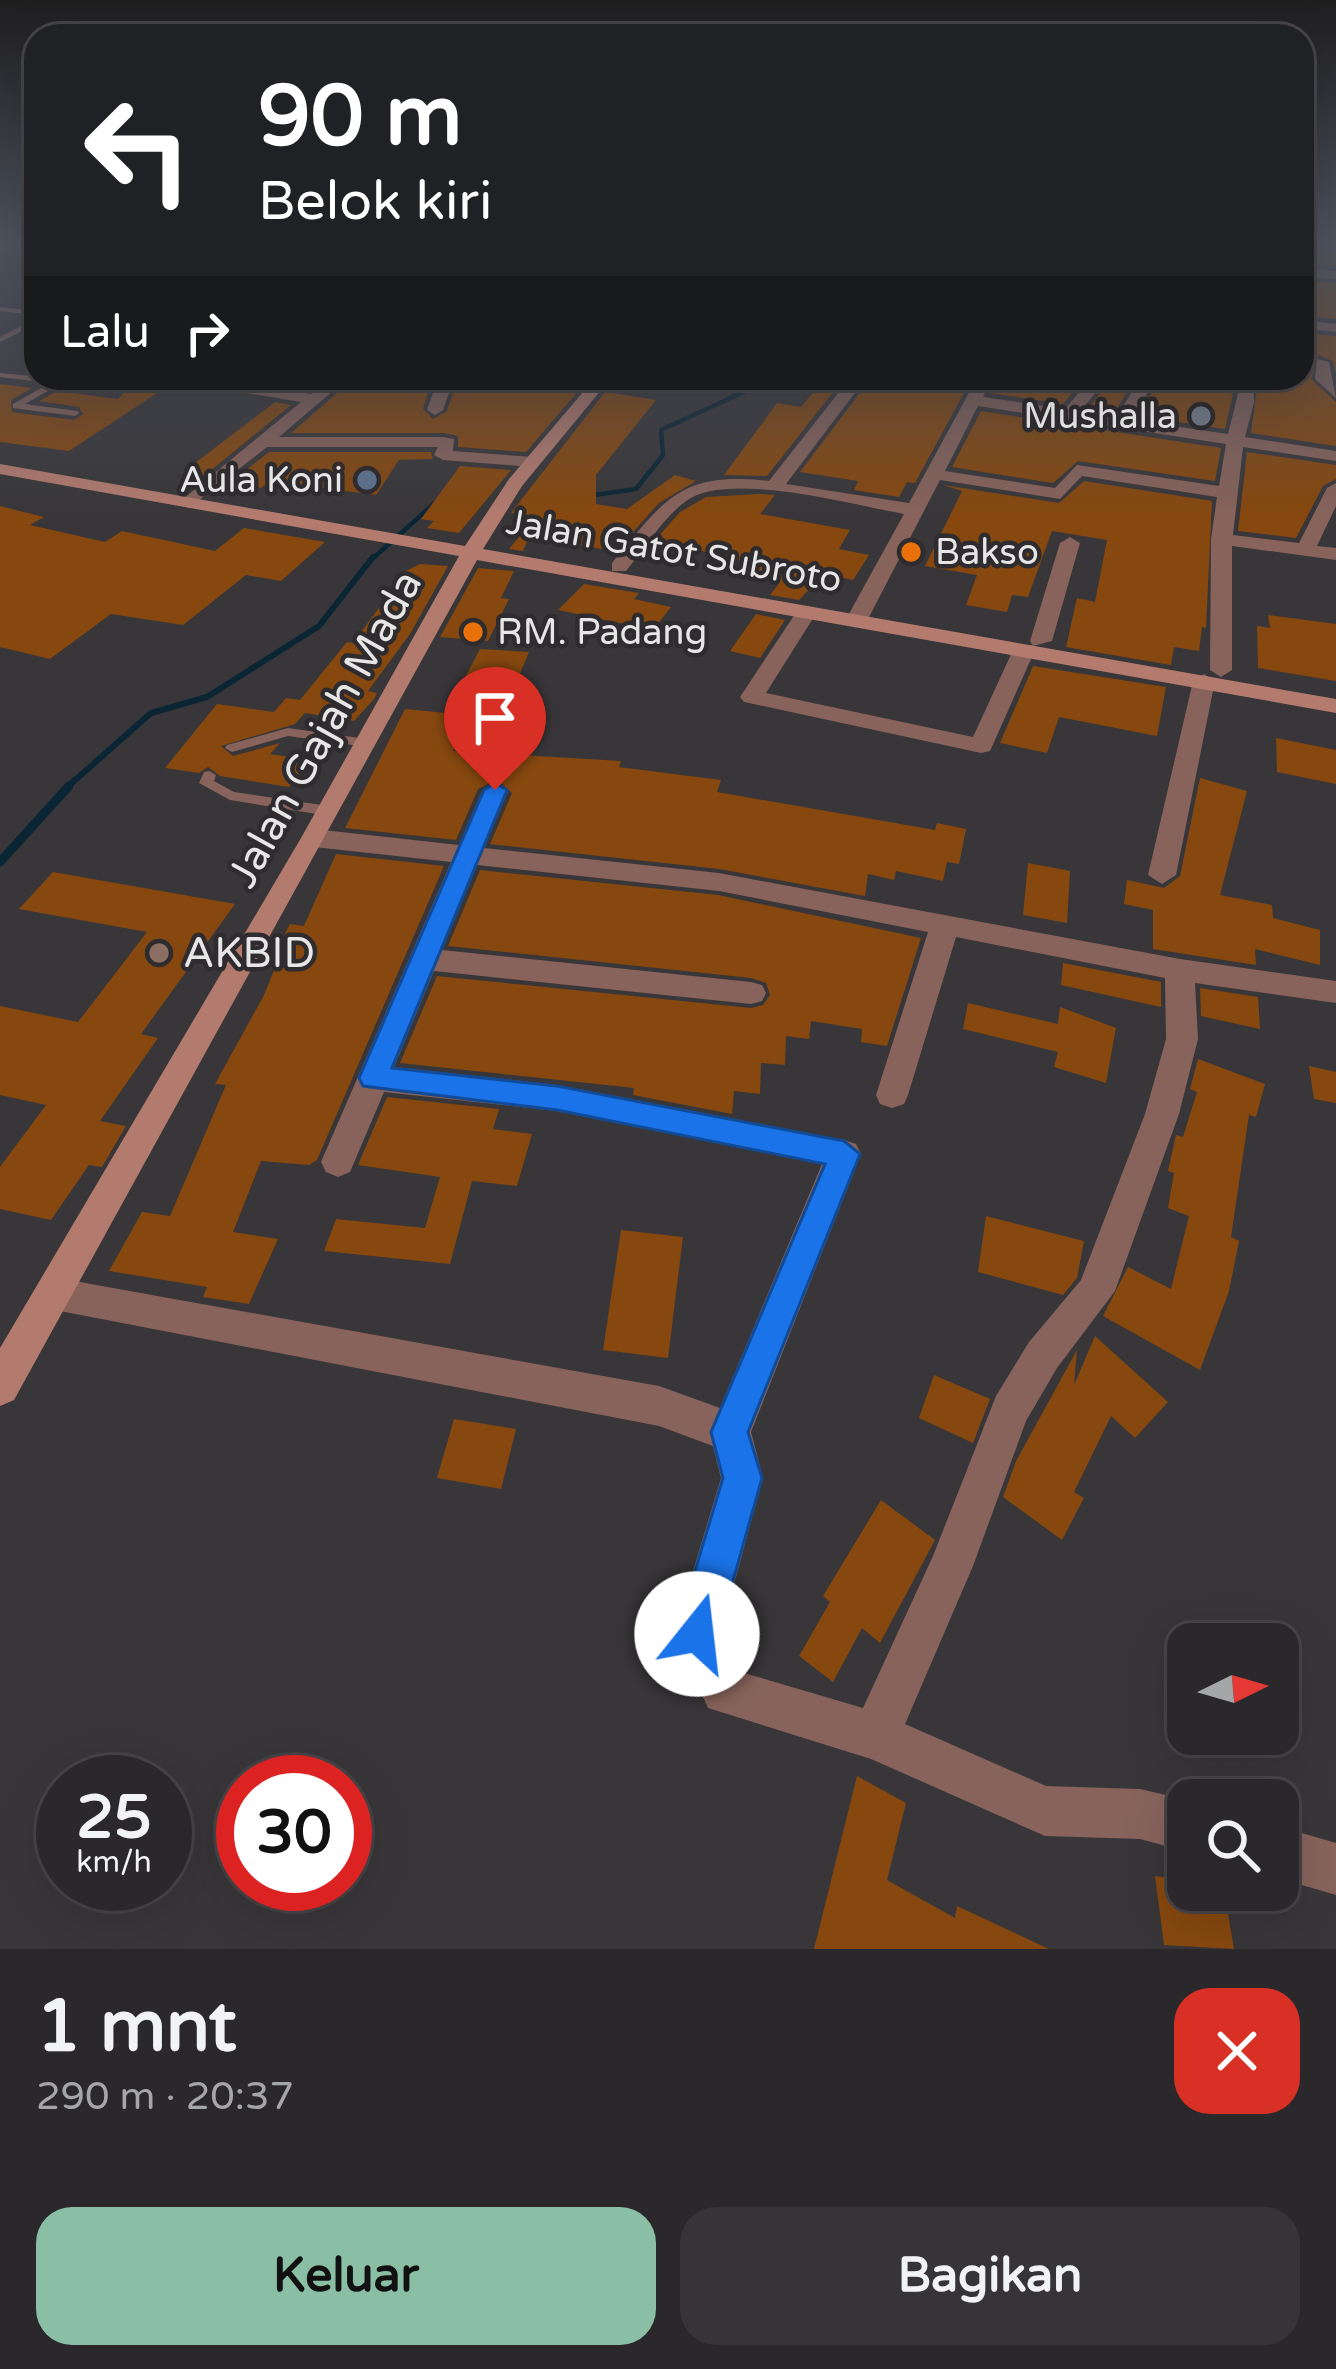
<!DOCTYPE html>
<html lang="id">
<head>
<meta charset="utf-8">
<style>
  :root { --surface:#2a282a; --page:#363436; --text:#f1f3f6; --muted:#a5a6a8; --line:#464447; --accent:#8abfa5 }
  body { margin:0; font-family:"Varela Round",sans-serif; background:var(--page); color:var(--text); height:100vh; display:flex; flex-direction:column; font-size:45px; white-space:nowrap }
  * { box-sizing:border-box; margin:0 }
  p { font-size:39px; color:var(--muted) }
  .icon { flex:none; width:66px; height:66px; fill:none; stroke:currentColor; stroke-width:2; stroke-linecap:round; stroke-linejoin:round }
  .map { position:relative; height:1949px; overflow:hidden }
  .side { display:flex; flex-direction:column; background:var(--surface); flex:1 }
  .side>* { flex:none }
  .top-card { position:absolute; left:24px; top:24px; width:1290px; height:366px; border-radius:36px; box-shadow:0 12px 48px #0002,0 0 0 3px var(--line); background:#202124; color:#fff; overflow:hidden }
  .needle { width:78px; rotate:85deg }
  .tools { position:absolute; left:1167px; top:1623px; display:grid; gap:24px }
  .tools a { display:grid; place-items:center; width:132px; height:132px; border-radius:24px; background:var(--surface); box-shadow:0 12px 48px #0002,0 0 0 3px var(--line); font-size:60px }
  .speed { position:absolute; left:36px; top:1755px; display:flex; gap:24px; font-size:60px; font-weight:700; text-align:center }
  .speed>* { display:grid; place-content:center; width:156px; height:156px; border-radius:50%; background:var(--surface); box-shadow:0 12px 48px #0002,0 0 0 3px var(--line); line-height:1 }
  .speed small { font-size:30px; font-weight:400 }
  .speed .limit { border:18px solid #d22; background:#fff; color:#111 }
  .pin { position:absolute; display:grid; place-items:center; width:102px; height:102px; color:#fff; margin:-123px -51px; border-radius:50% 50% 50% 0; rotate:-45deg; box-shadow:0 0 12px #0007 }
  .pin .icon { rotate:45deg }
  .me { position:absolute; width:132px; margin:-66px; rotate:16deg; stroke-linejoin:round; filter:drop-shadow(0 0 9px #0008) }
  .turn { display:flex; align-items:center; gap:42px; height:252px; padding:0 36px; font-size:54px }
  .turn .icon { width:156px; height:156px; stroke-width:2.5 }
  .turn b { display:block; font-size:84px; line-height:102px }
  .then { display:flex; align-items:center; height:114px; padding:0 36px; background:#0003; gap:24px; font-size:45px }
  .round { display:grid; place-items:center; flex:none; width:126px; height:126px; border-radius:36px; background:var(--page) }
  .summary { display:flex; align-items:center; justify-content:space-between; height:204px; padding:0 36px }
  h1 { font-size:72px; font-weight:700; line-height:90px }
  .cta { display:flex; gap:24px; margin-top:auto; padding:24px 36px }
  .cta a { flex:1; height:138px; border-radius:36px; background:var(--accent); color:#111; font-size:48px; font-weight:700; line-height:138px; text-align:center }
  .cta a+a { background:var(--page); color:var(--text) }
  .map>svg:first-child { display:block }
</style>
</head>
<body>
<div class="map">
<svg width="1336" height="1949" viewBox="0 0 1336 1949">
  <rect width="100%" height="100%" fill="#383638"/>
  <g fill="none" stroke-linecap="round" stroke-linejoin="round">
    <path stroke="#0a2634" stroke-width="4.5" d="M587 496 636 489 663 455 661 430 774 378
      M371 560 437 501"/>
    <path stroke="#0a2634" stroke-width="6" d="M65 789 151 713 207 697 319 626 373 557"/>
    <path stroke="#0a2634" stroke-width="9" d="M0 862 69 786"/>
  </g>
  <path fill="#86480f" d="M1302 245 1336 247V266L1302 264Z
    M1302 281 1336 283V319L1302 316Z
    M1302 333 1336 336V374L1333 361 1318 355 1311 379 1336 402V446L1251 433 1258 382 1302 385Z
    M138 378H180L69 451 0 442V384L32 388 11 400 12 412 74 420 83 414 79 407 39 401 57 391 118 399Z
    M372 378H433L423 409 433 419 447 411 458 378 586 382 526 452 458 447V436L444 433H291L351 381Z
    M884 378H972L915 483 907 482 899 497 854 490 858 481 800 472 859 394 877 388Z
    M997 378H1085L1063 404 990 393Z
    M1111 378H1135L1115 412 1088 409Z
    M1160 378 1233 394 1225 429 1139 416Z
    M817 388 834 391 767 476 724 475 777 403 801 407Z
    M605 392 656 400 596 475V504L627 509 675 475 696 481 659 503 616 551 529 538 523 551 509 549 536 516 511 513Z
    M275 402 291 405 204 476 182 473Z
    M981 411 1221 448 1215 481 1078 461 1053 483 952 467Z
    M269 452H431L433 459 399 460 376 495 269 481 261 488 228 484Z
    M1247 452 1336 465V479L1323 486 1296 538 1238 531Z
    M460 466 511 470 459 533 427 528 434 521 421 519Z
    M1084 481 1212 501 1206 628 1202 627 1199 651 1174 647 1171 665 1066 647 1077 598 1095 602 1107 540 1052 531 1028 597 1012 595 1007 612 966 605 977 575 925 566 962 491 943 485 1059 503Z
    M759 494 775 495 760 514 850 530 839 549 869 555 853 580 824 574 799 600 770 595 780 582 744 575 752 564 656 539 680 512 706 497Z
    M0 506 44 517 30 525 105 542 122 531 215 551 244 528 325 542 281 581 246 575 183 625 111 614 50 659 0 647Z
    M420 564 448 566 410 634 368 691 377 693 374 699 354 721 305 713 295 724 221 746 233 756 280 743 270 754 309 760 289 787 220 776 208 767 199 773 165 768 217 704 274 712 286 698 300 700 347 642 353 643 406 571Z
    M478 568 514 571 501 598 509 599 488 641 440 637Z
    M584 584 639 593 634 599 671 607 653 630 558 610Z
    M756 614 785 620 760 658 730 651Z
    M1268 615 1336 624V681L1258 668 1257 626 1270 628Z
    M480 649 529 652 519 676H510L500 703 476 701 453 751 621 761 619 767 721 780 717 792 935 830 937 823 966 829 959 864 947 862 943 881 896 871 894 880 868 874 865 896 719 869 490 844 512 793 497 779 478 789 456 840 345 828 405 709 446 713Z
    M1033 666 1166 687 1157 736 1059 717 1047 753 1000 743Z
    M1276 738 1336 750V784L1277 772Z
    M1200 778 1247 791 1220 895 1272 905 1273 918 1320 930V965L1255 949 1256 965 1153 949V910L1124 904 1127 880 1164 888 1180 876Z
    M336 854 444 866 317 1160 309 1165 261 1161 233 1232 278 1239 249 1304 203 1297 207 1287 109 1271 142 1212 170 1216 226 1085 215 1084 264 995 283 948 278 947 290 924 304 926Z
    M1028 863 1070 871 1067 923 1023 915Z
    M480 870 718 895 921 938 887 1046 861 1042 862 1029 811 1021 809 1039 786 1036 785 1065 761 1063 760 1094 734 1091 732 1114 633 1095 634 1088 400 1063 437 976 751 1008 763 1005 770 995 766 983 751 978 448 946Z
    M53 872 235 904 141 1034 158 1038 100 1121 126 1126 102 1167 89 1165 51 1220 0 1209V1167L46 1105 0 1095V1006L78 1022 147 932 19 909Z
    M1063 963 1161 982V1007L1061 985Z
    M1200 988 1258 997 1260 1029 1201 1016Z
    M968 1003 1058 1024 1060 1007 1116 1028 1106 1083 1054 1067 1058 1052 963 1029Z
    M1198 1059 1265 1084 1256 1117 1249 1115 1231 1237 1239 1241 1229 1291 1200 1370 1103 1316 1128 1267 1171 1289 1189 1216 1168 1208 1174 1173 1168 1171 1176 1135 1183 1137 1197 1092 1190 1089Z
    M1309 1066 1336 1072V1103L1314 1099Z
    M387 1097 499 1109 493 1129 532 1134 517 1186 472 1181 450 1264 324 1251 336 1219 425 1228 440 1177 358 1165Z
    M986 1216 1084 1241 1077 1278 1063 1295 978 1272Z
    M621 1230 683 1237 668 1358 603 1350Z
    M1095 1336 1168 1402 1135 1438 1111 1416 1074 1492 1084 1498 1062 1540 1003 1497 1016 1461 1077 1350 1074 1385Z
    M934 1375 990 1399 973 1443 919 1418Z
    M454 1419 516 1429 501 1489 437 1478Z
    M881 1500 935 1540 880 1643 862 1628 833 1682 799 1656 830 1602 823 1596Z
    M857 1776 906 1803 887 1880 955 1918 957 1906 1049 1949H814Z
    M1155 1876 1188 1881V1890H1224L1234 1949 1164 1945Z"/>
  <g fill="none" stroke-linecap="round" stroke-linejoin="round">
    <path fill="#87635b" fill-rule="evenodd" d="M0 307 36 311V315L0 311Z
      M36 319V324L0 342V337Z
      M0 373 115 384 124 378H134L117 390 60 384 25 404 78 411 79 413 75 416 13 408V404L50 383 0 377Z
      M288 728 367 739 374 743 367 747 288 736 232 752 225 748 227 745Z
      M209 771 216 775 214 781 234 792 329 806 336 811 329 816 230 800 199 783 204 772Z"/>
    <path fill="#87635b" fill-rule="evenodd" d="M1302 268 1336 271V279L1302 276Z
      M1302 320 1336 324V332L1302 328Z
      M1317 359 1329 362 1336 398 1315 379Z
      M194 378 311 394 331 378H348L279 437H443L454 439 453 451 532 457 541 462 532 467 443 460 434 455 438 447H267L189 508 180 503 183 499 301 402 182 382Z
      M438 378H454L443 410 435 415 427 410Z
      M850 378H866L786 484 909 503 977 378H993L983 397 1065 409 1091 378H1107L1080 412 1117 417 1140 378H1156L1132 420 1228 434 1239 390 1176 378H1253L1254 402 1245 437 1336 451V461L1243 447 1233 535 1299 543 1327 488 1336 483V506L1317 546 1336 548V560L1232 546V670L1221 677 1210 670 1211 539 1217 497 1082 476 1060 499 940 480 867 621 856 627 845 621 904 514C853 505 727 470 686 501 662 519 645 548 626 571H612V563C665 499 680 471 769 481ZM978 406 1226 444 1219 486 1077 465 1055 488 945 471Z
      M1070 537 1080 543 1052 641 1033 646 1030 641 1060 543Z
      M806 606 817 612 766 693 973 737 1013 650 1032 645 1035 650 990 751 981 753 744 702 740 697 799 608Z
      M1204 674 1215 681 1176 875 1162 884 1148 875 1193 681Z
      M495 783 508 791 484 848 719 873 1180 959 1336 981V1003L1195 983 1198 1039 1179 1114 1115 1291 1057 1368 1026 1421 973 1566 905 1724 1046 1786 1140 1789 1188 1800V1852L1140 1839 1045 1836 871 1759 708 1708 674 1634 721 1478 713 1446 659 1426 39 1307 33 1295 39 1283 52 1277 659 1386 720 1408 822 1164 557 1111 384 1092 350 1172 338 1177 326 1172 321 1162 451 862 314 847 301 838 314 829 459 845 482 791ZM477 865 719 891 928 932 876 1095 880 1104 892 1108 904 1104 908 1095 956 937 1165 978 1166 1039 1145 1114 1081 1280 1029 1342 996 1396 933 1556 863 1708 741 1672 721 1632 763 1478 751 1432 861 1154 856 1144 844 1140 557 1085 394 1067 434 971 751 1004 762 1001 766 993 762 985 751 982 442 950Z
      M1278 1826 1336 1843V1895L1278 1878Z"/>
    <path fill="#b37b6e" fill-rule="evenodd" d="M595 378H611L522 486 483 549 1336 699V713L477 560 14 1400 0 1406V1348L301 838 459 556 0 474V464L465 546 509 479Z"/>
    <path fill="#f39d8a" fill-rule="evenodd" d="M0 244H15L0 251Z"/>
  </g>
  <linearGradient id="sky" x2="0" y2="1"><stop stop-color="#1f1e1f"/><stop offset="0.47" stop-color="#4d525e"/><stop offset="1" stop-color="#4d525e" stop-opacity="0"/></linearGradient>
  <rect width="1336" height="516" fill="url(#sky)"/>
  <path fill="#1a73e8" stroke="#114b97" stroke-width="3" d="M495 783 507 790 392 1068 557 1086 844 1141 860 1154 748 1432 762 1478 718 1634 712 1649 697 1655 682 1649 676 1634 723 1478 711 1432 825 1164 557 1110 363 1086 359 1078 484 790Z"/>
  <circle fill="#6b7280" stroke="#2e2c2e" stroke-width="4.5" cx="1201" cy="416" r="12"/>
  <circle fill="#5c6f8a" stroke="#2e2c2e" stroke-width="4.5" cx="367" cy="480" r="12"/>
  <g fill="#e8710a" stroke="#2e2c2e" stroke-width="4.5">
    <circle cx="911" cy="552" r="12"/>
    <circle cx="473" cy="632" r="12"/>
  </g>
  <circle fill="#8d6e63" stroke="#2e2c2e" stroke-width="4.5" cx="159" cy="953" r="12"/>
  <g text-anchor="middle" dominant-baseline="central" stroke-width="9" stroke-linejoin="round" paint-order="stroke">
    <g font-size="36" fill="#e7e6e7" stroke="#2e2c2e" text-anchor="end">
      <text x="1177" y="416">Mushalla</text>
      <text x="343" y="480">Aula Koni</text>
      <text x="935" y="552" text-anchor="start">Bakso</text>
      <text x="497" y="632" text-anchor="start">RM. Padang</text>
    </g>
    <g font-size="36" fill="#e7e6e7" stroke="#2e2c2e">
      <text transform="translate(674 551) rotate(10)">Jalan Gatot Subroto</text>
    </g>
    <g font-size="42" fill="#e7e6e7" stroke="#2e2c2e">
      <text transform="translate(325 729) rotate(-61)">Jalan Gajah Mada</text>
    </g>
    <g font-size="42" fill="#e7e6e7" stroke="#2e2c2e" text-anchor="start">
      <text x="183" y="953">AKBID</text>
    </g>
  </g>
</svg>
<div class="tools">
<a><svg class="needle" viewBox="-14 -14 28 28"><path d="M0-13l5 13h-10z" fill="#e53935"/><path d="M0 13l5-13h-10z" fill="#a5a6a8"/></svg></a>
<a><svg class="icon" aria-label="search" viewBox="0 0 24 24"><circle cx="10" cy="10" r="6"/><path d="M15 15l6 6"/></svg></a>
</div>
<div class="speed"><div>25<small>km/h</small></div><div class="limit">30</div></div>
<div class="pin" style="left:495px;top:790px;background:#d93025"><svg class="icon" aria-label="arrive" viewBox="0 0 24 24"><path d="M6 21V4h12l-3 4 3 4H6"/></svg></div>
<svg class="me" style="left:697px;top:1634px" viewBox="-20 -20 40 40"><circle r="19" fill="#fff"/><path d="M0-13L10 11 0 6-10 11z" fill="#1a73e8"/></svg>
<div class="top-card">
<div class="turn"><svg class="icon" aria-label="left" viewBox="0 0 24 24"><path d="M17 20v-9H6M10 6l-5 5 5 5"/></svg><div><b>90 m</b>Belok kiri</div></div>
<div class="then">Lalu<svg class="icon" aria-label="right" viewBox="0 0 24 24"><path d="M7 20v-9h11M14 6l5 5-5 5"/></svg></div>
</div>
</div>
<section class="side">
<div class="summary"><div><h1>1 mnt</h1><p>290 m · 20:37</p></div><a class="round" style="background:#d93025;color:#fff"><svg class="icon" aria-label="close" viewBox="0 0 24 24"><path d="M6 6l12 12M18 6L6 18"/></svg></a></div>
<div class="cta"><a>Keluar</a><a>Bagikan</a></div>
</section>
</body>
</html>
